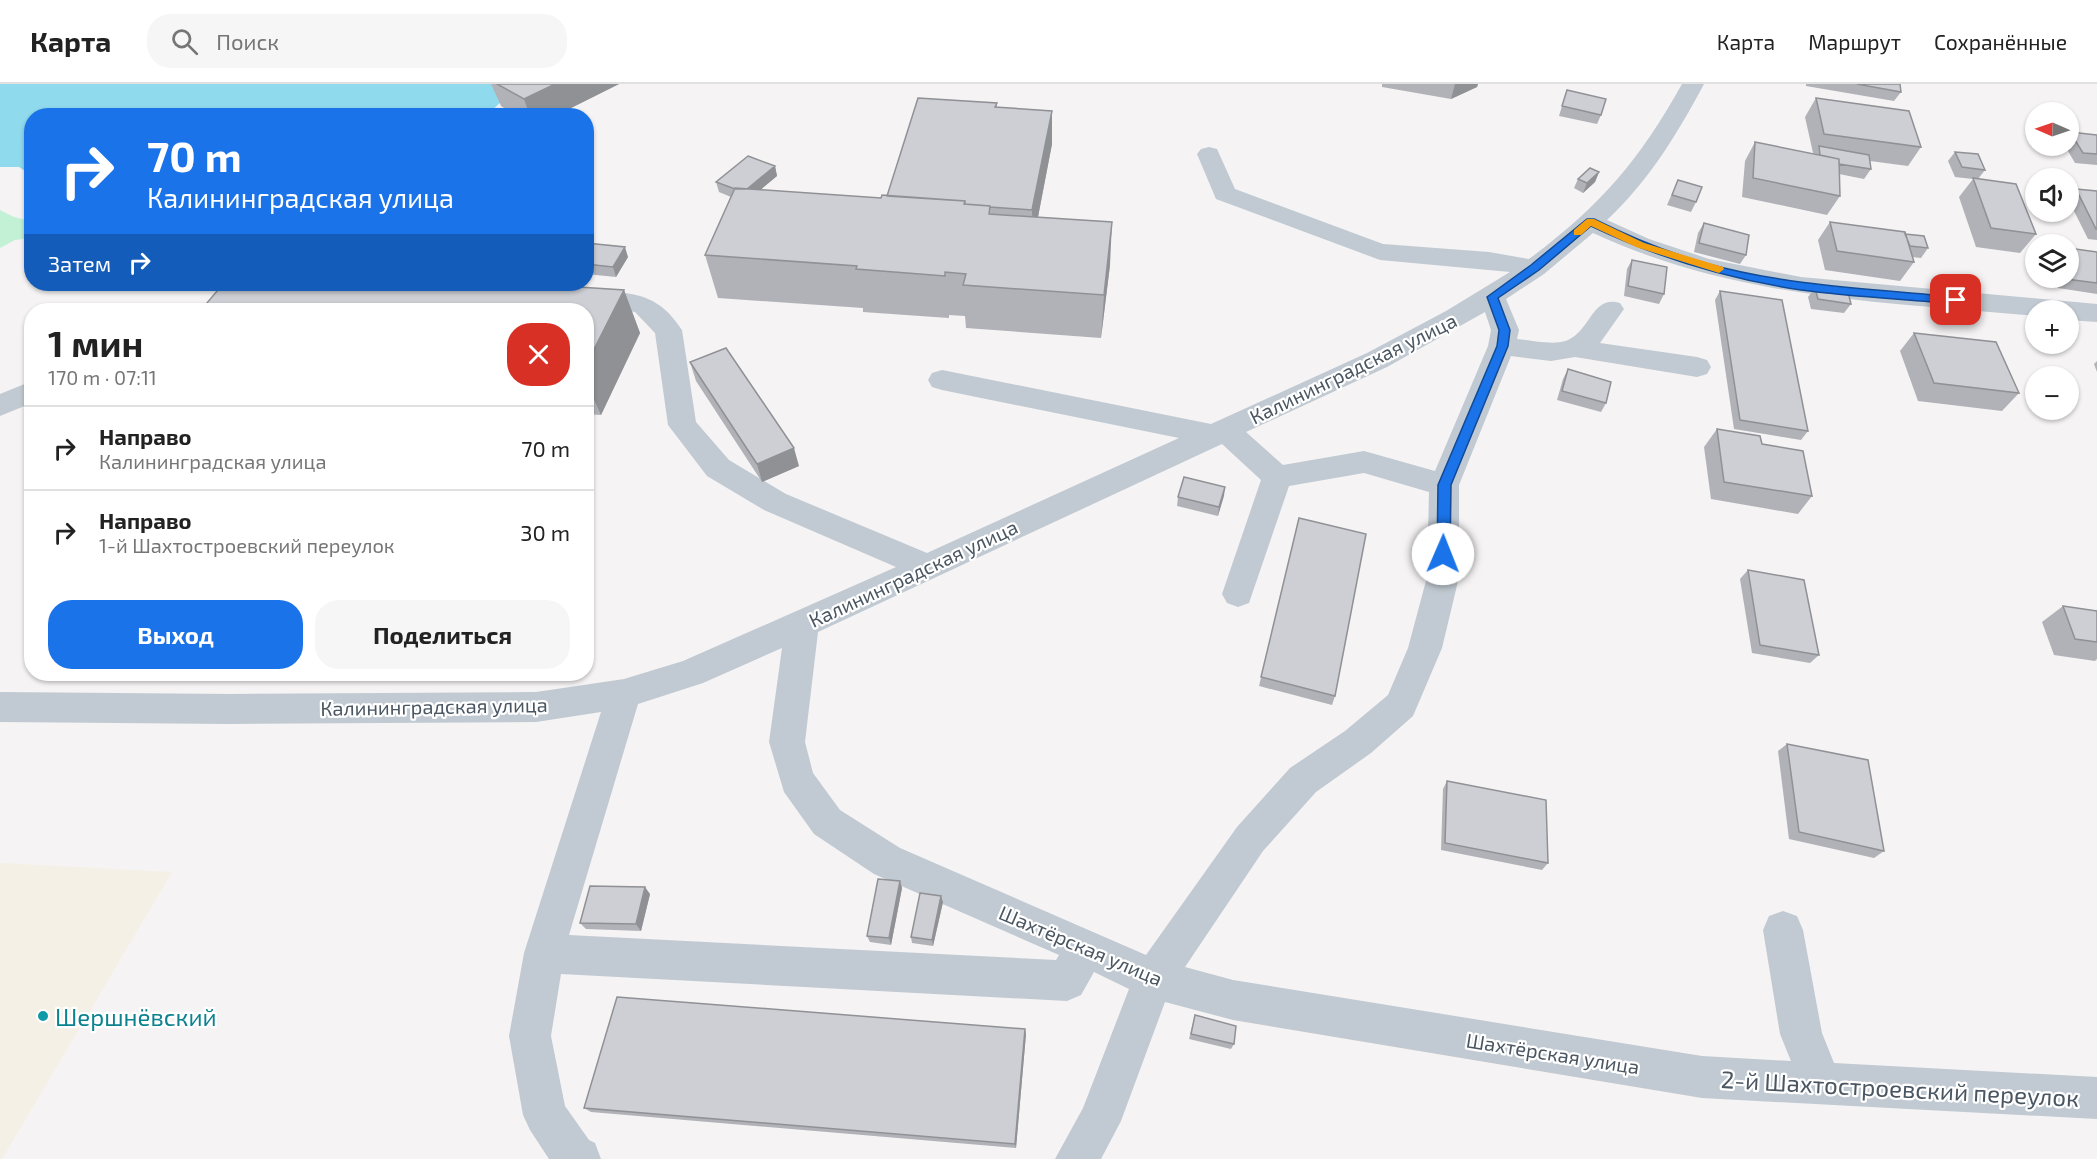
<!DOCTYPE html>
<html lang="ru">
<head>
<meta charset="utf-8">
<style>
  :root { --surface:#fff; --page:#f6f6f6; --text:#222; --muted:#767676; --line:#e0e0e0; --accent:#1a73e8 }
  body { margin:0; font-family:"Exo 2",sans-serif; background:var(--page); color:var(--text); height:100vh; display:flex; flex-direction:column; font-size:22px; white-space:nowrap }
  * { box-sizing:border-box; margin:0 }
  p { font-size:20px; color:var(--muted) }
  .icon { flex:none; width:33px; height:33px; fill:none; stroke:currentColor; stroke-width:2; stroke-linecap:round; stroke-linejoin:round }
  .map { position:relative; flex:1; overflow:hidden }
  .details { position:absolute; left:24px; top:219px; width:570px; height:378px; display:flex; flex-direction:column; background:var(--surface); border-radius:24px; box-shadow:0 2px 4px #0004 }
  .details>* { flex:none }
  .banner { position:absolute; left:24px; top:24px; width:570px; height:183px; border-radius:24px; box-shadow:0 2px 4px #0004; background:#1a73e8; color:#fff; overflow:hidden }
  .needle { width:39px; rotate:272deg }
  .fabs { position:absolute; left:2025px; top:18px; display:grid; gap:12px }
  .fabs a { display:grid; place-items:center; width:54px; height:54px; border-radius:50%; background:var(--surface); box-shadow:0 2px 4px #0004; font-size:30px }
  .pin { position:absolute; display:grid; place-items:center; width:51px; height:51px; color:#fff; margin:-26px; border-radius:12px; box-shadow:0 3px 9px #0006 }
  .me { position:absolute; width:66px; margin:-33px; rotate:1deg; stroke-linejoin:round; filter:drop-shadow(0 0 4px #0008) }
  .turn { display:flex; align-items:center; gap:21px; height:126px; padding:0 24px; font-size:27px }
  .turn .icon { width:78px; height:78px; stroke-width:2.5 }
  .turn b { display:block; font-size:42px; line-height:51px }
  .then { display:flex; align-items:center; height:57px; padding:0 24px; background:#0003; gap:12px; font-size:22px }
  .round { display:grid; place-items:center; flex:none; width:63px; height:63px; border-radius:24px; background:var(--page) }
  .head { display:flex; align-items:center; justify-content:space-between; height:102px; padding:0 24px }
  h1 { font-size:36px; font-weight:700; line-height:45px }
  .cta { display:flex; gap:12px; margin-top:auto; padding:12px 24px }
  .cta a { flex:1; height:69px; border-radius:24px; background:var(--accent); color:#fff; font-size:24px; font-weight:700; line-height:69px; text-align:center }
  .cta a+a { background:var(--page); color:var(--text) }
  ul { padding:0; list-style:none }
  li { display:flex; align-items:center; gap:18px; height:84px; padding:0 24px; border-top:2px solid var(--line) }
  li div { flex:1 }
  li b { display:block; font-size:22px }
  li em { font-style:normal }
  header { display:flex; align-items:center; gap:36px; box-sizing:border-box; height:84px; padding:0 30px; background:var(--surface); border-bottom:2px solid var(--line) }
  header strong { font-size:28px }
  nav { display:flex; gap:33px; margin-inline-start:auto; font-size:21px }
  .search { width:420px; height:54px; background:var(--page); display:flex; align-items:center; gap:15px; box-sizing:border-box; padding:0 21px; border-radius:24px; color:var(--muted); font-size:22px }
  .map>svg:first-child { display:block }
</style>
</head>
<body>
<header>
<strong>Карта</strong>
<div class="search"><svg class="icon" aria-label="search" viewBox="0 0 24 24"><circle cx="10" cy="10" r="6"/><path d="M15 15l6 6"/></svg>Поиск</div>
<nav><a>Карта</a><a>Маршрут</a><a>Сохранённые</a></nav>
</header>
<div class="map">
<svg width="2097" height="1075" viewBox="0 0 2097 1075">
  <rect width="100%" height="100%" fill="#f5f3f3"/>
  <path fill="#c3f1d5" d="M0 126 14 133 31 137V154L15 156 0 164Z"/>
  <path fill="#f5f0e5" d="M0 779 172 788 2 1075H0Z"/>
  <path fill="#90daee" d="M0 0H520L487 31 32 32 31 91 19 83H0Z"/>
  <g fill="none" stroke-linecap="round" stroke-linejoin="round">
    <path fill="#c1cad2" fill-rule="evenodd" d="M1682 0H1704C1678 49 1648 98 1607 136L1649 155 1709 175 1801 193 2097 220V238L2068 236V226H2036V232C1883 218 1735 215 1593 149L1544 190 1506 215 1519 246 1517 255C1532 256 1554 262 1568 256 1591 246 1592 211 1620 219L1624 225 1600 259 1697 273 1707 276 1711 283 1707 290 1697 293 1575 273 1551 277 1511 272 1459 401V493L1442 564 1413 632 1371 669 1316 708 1263 767 1185 883 1233 896 1702 972 1791 977 1780 950 1763 846 1769 832 1783 827 1797 832 1803 846 1822 949 1834 979 2097 993V1035L1702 1014 1233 936 1165 918 1121 1037 1101 1075H1055L1083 1024 1129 905 1094 888 1081 911 1067 917 561 890 551 952 565 1022 589 1056 595 1059 601 1075H549L530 1046 523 1031 509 952 524 869 601 628 536 638 231 640 0 638V608L231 610 536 608 624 595 683 577 896 483 764 426 707 392 668 341 655 249 635 228 574 221 570 215 574 209 583 206C627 210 655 204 682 246L696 338 729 376 786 410 927 469 1179 354 942 306 932 303 928 296 932 289 942 286 1211 340 1367 269 1446 227 1510 188 1380 176 1216 115 1197 70 1201 65 1209 63 1217 65 1235 105 1383 160 1489 168 1529 175C1600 122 1639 77 1682 0ZM1485 228 1491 246 1488 262 1435 387 1364 367 1283 381 1246 348 1387 283ZM1222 360 1261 396 1222 510 1227 519 1238 523 1249 519 1289 402 1364 389 1429 408 1427 493 1408 564 1388 611 1345 647 1290 684 1237 743 1146 871 900 764 840 726 813 689 805 658 818 548ZM782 564 769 658 784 708 814 750 874 790 1059 871 1056 876 569 851 638 620 703 599Z
      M32 297V319L0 332V310Z"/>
  </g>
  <path fill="#b0b2b7" d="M491 0H619L555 32H517L501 22Z
    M1382 0H1478L1477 3 1451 15 1382 3Z
    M1806 0H1900L1901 8 1894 17 1806 2Z
    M1567 6 1601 31 1597 40 1559 32Z
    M1816 14 1921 63 1908 82 1870 77 1871 85 1864 95 1839 90 1840 112 1827 131 1742 113 1745 77 1755 58 1814 70 1815 69H1813L1805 33Z
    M997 19V24L1052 27V60L1038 133 1110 181 1101 254 966 244 965 232 949 231V234L863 228V224L718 214 705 171 731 113 719 108 716 98 775 82 777 92 760 106 881 114 887 112Z
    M2070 48 2097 51V81L2075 79 2065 62H2068V51Z
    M1955 68 1985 86 1978 95 2036 150 2020 169 1976 163 1959 113 1973 95 1955 93 1948 77Z
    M1599 88 1595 98 1583 109 1574 104 1578 95Z
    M1678 96 1696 118 1691 128 1667 121Z
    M2076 105 2097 107V156L2088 155 2068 115Z
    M1830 138 1905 150 1928 164 1921 174 1912 173 1914 178 1900 197 1825 186 1818 156Z
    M1704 139 1746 171 1740 180 1694 168 1698 149Z
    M586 159 628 173 616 193 586 190Z
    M2097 168V210L2058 204 2053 194H2068Z
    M1632 176 1664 210 1659 220 1624 212 1627 185Z
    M1815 204 1851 220 1844 229 1811 225 1808 213Z
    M624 206 640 249 601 331 586 330V226Z
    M1720 207 1808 347 1801 356 1734 345 1715 216Z
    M1914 249 2019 309 2002 327 1918 317 1900 267Z
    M2097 277V288L2094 280Z
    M690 278 799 382 762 398 696 297Z
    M1568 285 1606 319 1601 328 1557 316 1563 295Z
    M1717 345 1762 360 1812 412 1798 430 1711 415 1704 363Z
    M1225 403 1218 432 1177 422 1178 413Z
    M1297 443 1335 612 1332 621 1259 602Z
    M1748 486 1819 571 1810 579 1752 569 1740 495Z
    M2063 522 2097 527V575L2095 577 2054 571 2042 538Z
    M1787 660 1884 767 1874 774 1789 755 1778 667Z
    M1447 697 1548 779 1542 786 1441 766 1443 705Z
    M900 797 902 804 891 861 870 858 867 852Z
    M650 810 641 847 586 845 580 839Z
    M943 818 933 862 912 859 911 853Z
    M1195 931 1234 960 1231 965 1189 955Z
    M1026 950 1016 1064 591 1028 584 1024Z"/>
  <path fill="#909195" d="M555 0H619L555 32H530L524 15Z
    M1455 0H1478L1477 3 1451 15Z
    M1052 27V60L1033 159 1032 126Z
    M775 82 777 92 746 118 743 108Z
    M1599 88 1595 98 1583 109 1587 99Z
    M1112 138 1110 181 1101 254 1104 211Z
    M625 163 628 173 616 193 613 183Z
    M624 206 640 249 601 331 586 298V281Z
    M794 364 799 382 762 398 757 380Z
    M1225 403 1224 412 1218 432 1219 423Z
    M900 797 902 804 891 861 889 854Z
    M645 803 650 810 641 847 636 840Z
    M941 812 943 818 933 862 932 856Z
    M1025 945 1026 950 1016 1064 1015 1060Z"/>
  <path fill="#cdcfd5" stroke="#909195" stroke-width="1.5" d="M497 0H555L524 15Z
    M1857 0H1900L1901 8Z
    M1567 6 1606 15 1601 31 1562 22Z
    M918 14 997 19 995 23 1052 27 1032 126 990 123V122L965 120V117L887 112Z
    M1816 14 1909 27 1921 63 1824 50Z
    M2070 48 2097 51V70L2083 69Z
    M1755 58 1839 75 1840 112 1753 94Z
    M1819 62 1869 71 1871 85 1839 80V75L1820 71Z
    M1955 68 1978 70 1985 86 1962 83Z
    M748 72 775 82 747 105H735L716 98Z
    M1590 84 1599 88 1587 99 1578 95Z
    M1973 94 2016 100 2036 150 1991 144Z
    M1678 96 1702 103 1696 118 1672 111Z
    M735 104 881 114 882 111 965 117 964 120 990 122 989 130 1112 138 1104 211 963 201 966 190 945 188V192L856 185 857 182 705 171Z
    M2076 105 2097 107V145H2096Z
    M1830 138 1905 148 1914 178 1837 167Z
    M1704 139 1749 151 1746 171 1699 159Z
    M1905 150 1924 152 1928 164 1910 162Z
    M586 159 625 163 613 183 586 180Z
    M2068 164 2097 168V199L2066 195V194H2068Z
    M1632 176 1667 183 1664 210 1628 202Z
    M223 200H532L624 206 586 281V226H201Z
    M1815 204 1848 208 1851 220 1818 215Z
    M1720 207 1782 216 1808 347 1740 336Z
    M1914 249 1996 258 2019 309 1934 299Z
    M726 264 794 364 757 380 690 278Z
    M1568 285 1611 298 1606 319 1562 307Z
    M1717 345 1760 352 1762 360 1803 367 1812 412 1724 398Z
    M1184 393 1225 403 1219 423 1178 413Z
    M1299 434 1366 450 1335 612 1261 593Z
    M1748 486 1804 496 1819 571 1760 561Z
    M2063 522 2097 527V558L2075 555Z
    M1787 660 1868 676 1884 767 1799 748Z
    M1447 697 1546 716 1548 779 1445 759Z
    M878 795 900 797 889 854 867 852Z
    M590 802 645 803 636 840 580 839Z
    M920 809 941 812 932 856 911 853Z
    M617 913 1025 945 1015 1060 584 1024Z
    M1195 931 1236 942 1234 960 1191 950Z"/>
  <path fill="#1a73e8" stroke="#114b97" stroke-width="1.5" d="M1587 135H1594C1630 153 1666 168 1705 179 1786 202 1872 205 1956 213L1961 216 1956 220C1904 215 1852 213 1801 206 1728 195 1658 174 1591 142L1539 186 1498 214 1510 246 1508 262 1451 401 1450 470 1443 475 1439 474 1437 470 1438 401 1497 262 1499 246 1487 213 1531 181Z"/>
  <path fill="#f59e0b" d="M1587 135H1594L1644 159 1723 183 1724 185 1719 189 1636 163 1591 142 1581 151H1574V146Z"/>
  <circle fill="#0f9aa8" stroke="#fff" stroke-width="2" cx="43" cy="932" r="6"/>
  <g text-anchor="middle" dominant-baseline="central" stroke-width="4.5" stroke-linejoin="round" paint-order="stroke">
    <g font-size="20" fill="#4a5661" stroke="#fff">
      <text transform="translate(1353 284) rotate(-26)">Калининградская улица</text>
      <text transform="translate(913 489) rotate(-25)">Калининградская улица</text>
      <text transform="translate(434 622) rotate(-1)">Калининградская улица</text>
      <text transform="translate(1081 861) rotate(23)">Шахтёрская улица</text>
      <text transform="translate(1553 969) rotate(9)">Шахтёрская улица</text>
    </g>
    <g font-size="24" fill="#0d838f" stroke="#fff" text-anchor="start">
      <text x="55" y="932">Шершнёвский</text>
    </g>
    <g font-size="24" fill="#4a5661" stroke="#fff">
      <text transform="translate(1900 1004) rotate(3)">2-й Шахтостроевский переулок</text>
    </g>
  </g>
</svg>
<div class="fabs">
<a><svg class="needle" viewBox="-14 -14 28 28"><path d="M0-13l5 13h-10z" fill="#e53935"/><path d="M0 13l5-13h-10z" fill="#767676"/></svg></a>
<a><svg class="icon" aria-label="sound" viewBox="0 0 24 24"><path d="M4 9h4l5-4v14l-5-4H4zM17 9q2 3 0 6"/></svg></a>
<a><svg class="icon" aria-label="layers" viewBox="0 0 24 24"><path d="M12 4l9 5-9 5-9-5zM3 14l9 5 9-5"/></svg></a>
<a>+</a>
<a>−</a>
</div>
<div class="pin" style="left:1956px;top:216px;background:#d93025"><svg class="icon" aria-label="arrive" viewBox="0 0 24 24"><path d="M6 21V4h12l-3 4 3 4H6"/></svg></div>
<svg class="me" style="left:1443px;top:470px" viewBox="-20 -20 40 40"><circle r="19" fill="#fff"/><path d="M0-13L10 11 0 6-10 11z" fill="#1a73e8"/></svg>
<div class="banner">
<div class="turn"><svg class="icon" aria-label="right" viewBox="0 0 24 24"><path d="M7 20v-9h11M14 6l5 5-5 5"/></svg><div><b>70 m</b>Калининградская улица</div></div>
<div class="then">Затем<svg class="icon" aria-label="right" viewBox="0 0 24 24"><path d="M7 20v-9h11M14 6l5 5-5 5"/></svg></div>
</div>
<section class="details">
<div class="head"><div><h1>1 мин</h1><p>170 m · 07:11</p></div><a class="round" style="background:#d93025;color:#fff"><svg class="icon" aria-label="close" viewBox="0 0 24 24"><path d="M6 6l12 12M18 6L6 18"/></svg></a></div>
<ul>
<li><svg class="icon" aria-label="right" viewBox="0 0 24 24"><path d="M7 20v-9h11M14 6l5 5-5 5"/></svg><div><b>Направо</b><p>Калининградская улица</p></div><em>70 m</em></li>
<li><svg class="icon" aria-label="right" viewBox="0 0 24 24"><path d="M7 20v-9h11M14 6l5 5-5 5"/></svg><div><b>Направо</b><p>1-й Шахтостроевский переулок</p></div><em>30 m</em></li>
</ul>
<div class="cta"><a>Выход</a><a>Поделиться</a></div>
</section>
</div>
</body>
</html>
